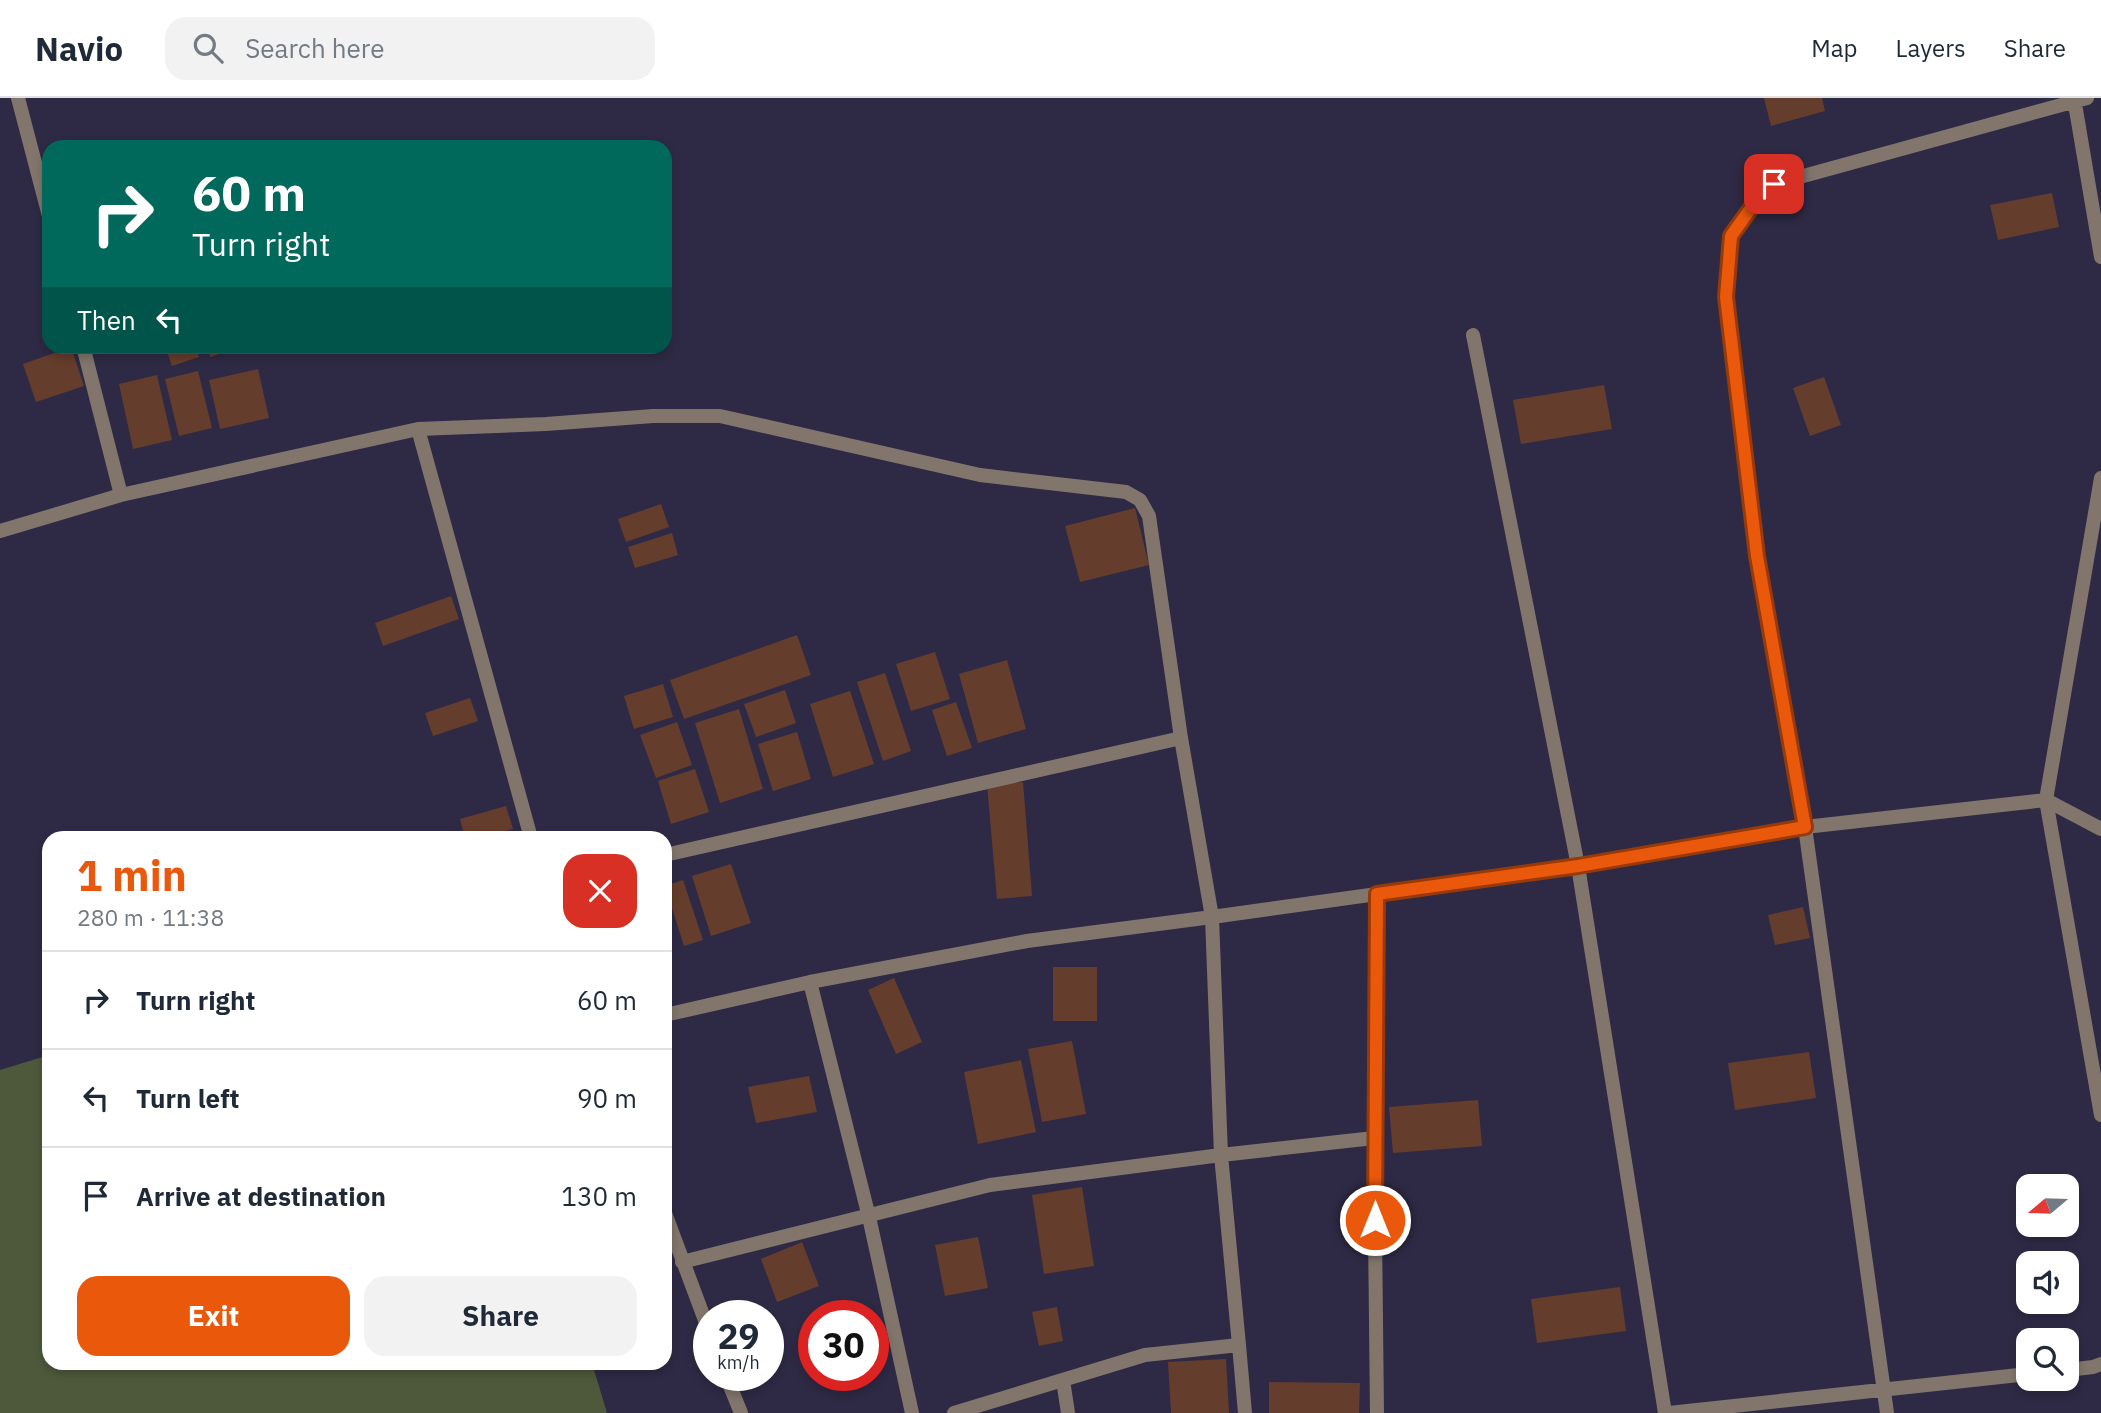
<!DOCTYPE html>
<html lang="en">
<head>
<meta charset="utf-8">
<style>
  :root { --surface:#fff; --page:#f2f2f3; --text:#1f2937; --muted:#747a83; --line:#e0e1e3; --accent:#ea580c }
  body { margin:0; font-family:"IBM Plex Sans",sans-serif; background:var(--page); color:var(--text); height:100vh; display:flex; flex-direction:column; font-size:26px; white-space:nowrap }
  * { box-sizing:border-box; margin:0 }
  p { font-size:23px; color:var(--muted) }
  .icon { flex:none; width:38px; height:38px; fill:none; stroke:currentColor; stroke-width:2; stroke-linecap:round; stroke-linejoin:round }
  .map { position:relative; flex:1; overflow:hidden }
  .details { position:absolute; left:42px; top:733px; width:630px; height:539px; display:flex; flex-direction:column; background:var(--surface); border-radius:21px; box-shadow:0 4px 10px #0003 }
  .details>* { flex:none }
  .top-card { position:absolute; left:42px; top:42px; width:630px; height:214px; border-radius:21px; box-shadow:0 4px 10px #0003; background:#00695c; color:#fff; overflow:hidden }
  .needle { width:46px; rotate:251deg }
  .tools { position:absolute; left:2016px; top:1076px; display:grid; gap:14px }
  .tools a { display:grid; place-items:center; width:63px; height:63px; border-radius:14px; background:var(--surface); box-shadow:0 4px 10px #0003; font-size:35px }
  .speed { position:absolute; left:693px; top:1202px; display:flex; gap:14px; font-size:35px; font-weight:700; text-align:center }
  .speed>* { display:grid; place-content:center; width:91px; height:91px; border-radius:50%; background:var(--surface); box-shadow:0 4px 10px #0003; line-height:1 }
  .speed small { font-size:18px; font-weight:400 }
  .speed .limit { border:10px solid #d22; background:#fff; color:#111 }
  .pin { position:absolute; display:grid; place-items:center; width:60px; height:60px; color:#fff; margin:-30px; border-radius:14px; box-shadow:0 4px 10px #0006 }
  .me { position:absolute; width:77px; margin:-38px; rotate:0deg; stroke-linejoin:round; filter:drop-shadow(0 0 5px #0008) }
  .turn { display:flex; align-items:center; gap:24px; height:147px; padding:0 35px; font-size:32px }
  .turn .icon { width:91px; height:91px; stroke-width:2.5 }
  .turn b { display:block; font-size:49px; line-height:60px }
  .then { display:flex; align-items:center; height:66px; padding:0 35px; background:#0003; gap:14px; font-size:26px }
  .round { display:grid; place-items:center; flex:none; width:74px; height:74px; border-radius:21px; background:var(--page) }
  .overview { display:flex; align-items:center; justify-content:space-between; height:119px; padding:0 35px }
  h1 { font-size:42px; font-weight:800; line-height:52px; color:var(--accent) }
  .cta { display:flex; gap:14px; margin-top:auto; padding:14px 35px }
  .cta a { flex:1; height:80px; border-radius:21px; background:var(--accent); color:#fff; font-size:28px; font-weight:800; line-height:80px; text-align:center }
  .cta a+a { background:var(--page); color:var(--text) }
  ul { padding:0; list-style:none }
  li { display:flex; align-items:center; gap:21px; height:98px; padding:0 35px; border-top:2px solid var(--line) }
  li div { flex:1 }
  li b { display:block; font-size:26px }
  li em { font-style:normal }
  header { display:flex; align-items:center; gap:42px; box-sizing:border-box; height:98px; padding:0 35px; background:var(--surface); border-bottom:2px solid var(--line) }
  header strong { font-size:33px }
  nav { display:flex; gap:38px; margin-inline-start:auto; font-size:24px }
  .search { width:490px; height:63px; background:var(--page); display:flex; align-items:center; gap:18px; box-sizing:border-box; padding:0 24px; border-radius:21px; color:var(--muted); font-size:26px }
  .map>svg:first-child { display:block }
</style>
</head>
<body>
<header>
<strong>Navio</strong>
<div class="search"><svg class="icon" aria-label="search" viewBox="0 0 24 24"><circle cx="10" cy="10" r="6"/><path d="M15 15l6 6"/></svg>Search here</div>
<nav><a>Map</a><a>Layers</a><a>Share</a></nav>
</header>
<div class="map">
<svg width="2101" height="1315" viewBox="0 0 2101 1315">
  <rect width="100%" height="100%" fill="#2e2a45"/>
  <path fill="#4e593c" d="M49 957V1265H592L607 1315H0V972Z"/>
  <path fill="#653d2c" d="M1764 0H1822L1825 13 1771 28Z
    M2052 95 2059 129 1998 142 1990 107Z
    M165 248H195L199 259 172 268Z
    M207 248H241V249L210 259Z
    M71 249 84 288 36 304 23 266Z
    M258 271 269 320 220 331 209 282Z
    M198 273 212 330 179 338 165 281Z
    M157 277 172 342 133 351 119 286Z
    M1824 279 1841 327 1810 338 1793 290Z
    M1604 287 1612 331 1521 346 1513 302Z
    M661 406 669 429 626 444 618 421Z
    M1135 410 1149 467 1080 484 1065 428Z
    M672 435 678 457 635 470 628 449Z
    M451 498 459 521 383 548 375 525Z
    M797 537 811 577 684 621 670 582Z
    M935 554 950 601 911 613 896 566Z
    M1007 562 1026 631 978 645 959 576Z
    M885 575 911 653 883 663 857 584Z
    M663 586 673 619 634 631 624 598Z
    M785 592 796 625 756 639 744 606Z
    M850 593 874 666 833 679 810 606Z
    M470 600 478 623 433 638 425 615Z
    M956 604 972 650 947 658 932 612Z
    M739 611 763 691 720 705 695 625Z
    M677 624 692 667 656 680 640 637Z
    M797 634 811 681 773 693 758 646Z
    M695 671 709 714 671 726 658 683Z
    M1023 684 1032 798 997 801 987 686Z
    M506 708 513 731 482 740H465L460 721Z
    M731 766 751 825 711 838 692 778Z
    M683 782 703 842 684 848 665 788Z
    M1803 809 1810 840 1775 847 1768 817Z
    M1053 869H1097V923H1053Z
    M894 880 922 944 896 956 868 892Z
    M1072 943 1086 1016 1042 1024 1028 951Z
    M1809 954 1816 1000 1735 1012 1728 965Z
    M1021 962 1036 1034 978 1046 964 974Z
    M809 978 817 1014 756 1025 748 989Z
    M1478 1002 1482 1048 1393 1055 1389 1009Z
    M1082 1089 1094 1168 1044 1176 1032 1097Z
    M978 1139 988 1190 945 1198 935 1147Z
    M802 1144 819 1188 777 1204 761 1161Z
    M1620 1189 1626 1233 1537 1245 1531 1201Z
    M1057 1209 1063 1243 1039 1248 1032 1214Z
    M1226 1261 1229 1315H1171L1168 1264Z
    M1269 1284 1360 1285 1359 1315H1269Z"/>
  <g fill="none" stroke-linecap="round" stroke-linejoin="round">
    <path stroke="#82766c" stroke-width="14" d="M2046 702 2101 731"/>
    <path stroke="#82766c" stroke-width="14" d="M18 0 49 118
      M2074 0 2101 159
      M1473 237 1578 768 1665 1315
      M418 331 531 740
      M2101 380 2046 702 2101 1017
      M121 397 418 331 546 326 653 318H720L980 377 1126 394 1140 402 1149 418 1181 640 1212 819 1027 843 810 884
      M0 433 121 397 83 248
      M665 757 1181 640
      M1377 796 1374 1040 1377 1315
      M665 917 810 884 869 1119 912 1315
      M665 1115 709 1233
      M682 1164 990 1087 1221 1057 1374 1040
      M1239 1247 1245 1315
      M2067 1272 2093 1269 2101 1266
      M726 1278 741 1315
      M1063 1282 1068 1315
      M954 1315 1145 1257 1239 1247 1221 1057 1212 819 1578 768 1805 729 2046 702
      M1669 1315 2028 1276
      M1887 1315 1805 729 1757 458 1726 199 1731 138 1751 110 1774 86 2087 0"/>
  </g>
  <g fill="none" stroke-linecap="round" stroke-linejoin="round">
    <g stroke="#983908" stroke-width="18">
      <path id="route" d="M1375 1122 1377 796 1578 768 1805 729 1757 458 1726 199 1731 138 1751 110 1774 86"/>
    </g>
    <use href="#route" stroke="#ea580c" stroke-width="12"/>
  </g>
</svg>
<div class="tools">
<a><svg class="needle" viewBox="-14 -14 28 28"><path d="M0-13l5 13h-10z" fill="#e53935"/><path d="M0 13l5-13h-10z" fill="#747a83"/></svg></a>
<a><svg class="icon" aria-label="sound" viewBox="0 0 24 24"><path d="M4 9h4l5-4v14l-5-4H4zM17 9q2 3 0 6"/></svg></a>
<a><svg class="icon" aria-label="search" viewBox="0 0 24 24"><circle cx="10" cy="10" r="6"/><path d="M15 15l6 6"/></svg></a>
</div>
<div class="speed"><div>29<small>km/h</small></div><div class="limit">30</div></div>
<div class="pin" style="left:1774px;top:86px;background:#d93025"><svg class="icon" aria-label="arrive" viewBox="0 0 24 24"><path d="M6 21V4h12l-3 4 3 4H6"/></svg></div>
<svg class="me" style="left:1375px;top:1122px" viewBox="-20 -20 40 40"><circle r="17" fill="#ea580c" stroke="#fff" stroke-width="3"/><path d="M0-11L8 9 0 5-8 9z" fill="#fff"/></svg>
<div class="top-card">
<div class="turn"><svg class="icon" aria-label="right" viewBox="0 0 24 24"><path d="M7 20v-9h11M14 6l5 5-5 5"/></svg><div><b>60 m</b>Turn right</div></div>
<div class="then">Then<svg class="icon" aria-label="left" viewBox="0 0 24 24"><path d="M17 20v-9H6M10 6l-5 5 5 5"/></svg></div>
</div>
<section class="details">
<div class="overview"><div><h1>1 min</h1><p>280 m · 11:38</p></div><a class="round" style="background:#d93025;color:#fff"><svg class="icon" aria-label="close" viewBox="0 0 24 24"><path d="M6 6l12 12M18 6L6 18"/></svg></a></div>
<ul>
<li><svg class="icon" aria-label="right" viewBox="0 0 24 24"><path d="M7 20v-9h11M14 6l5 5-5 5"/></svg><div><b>Turn right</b></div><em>60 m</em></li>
<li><svg class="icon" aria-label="left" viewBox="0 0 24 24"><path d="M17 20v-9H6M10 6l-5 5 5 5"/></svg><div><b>Turn left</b></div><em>90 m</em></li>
<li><svg class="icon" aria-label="arrive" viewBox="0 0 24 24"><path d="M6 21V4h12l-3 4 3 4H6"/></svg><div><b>Arrive at destination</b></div><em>130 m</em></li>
</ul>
<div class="cta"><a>Exit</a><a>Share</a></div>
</section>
</div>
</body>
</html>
